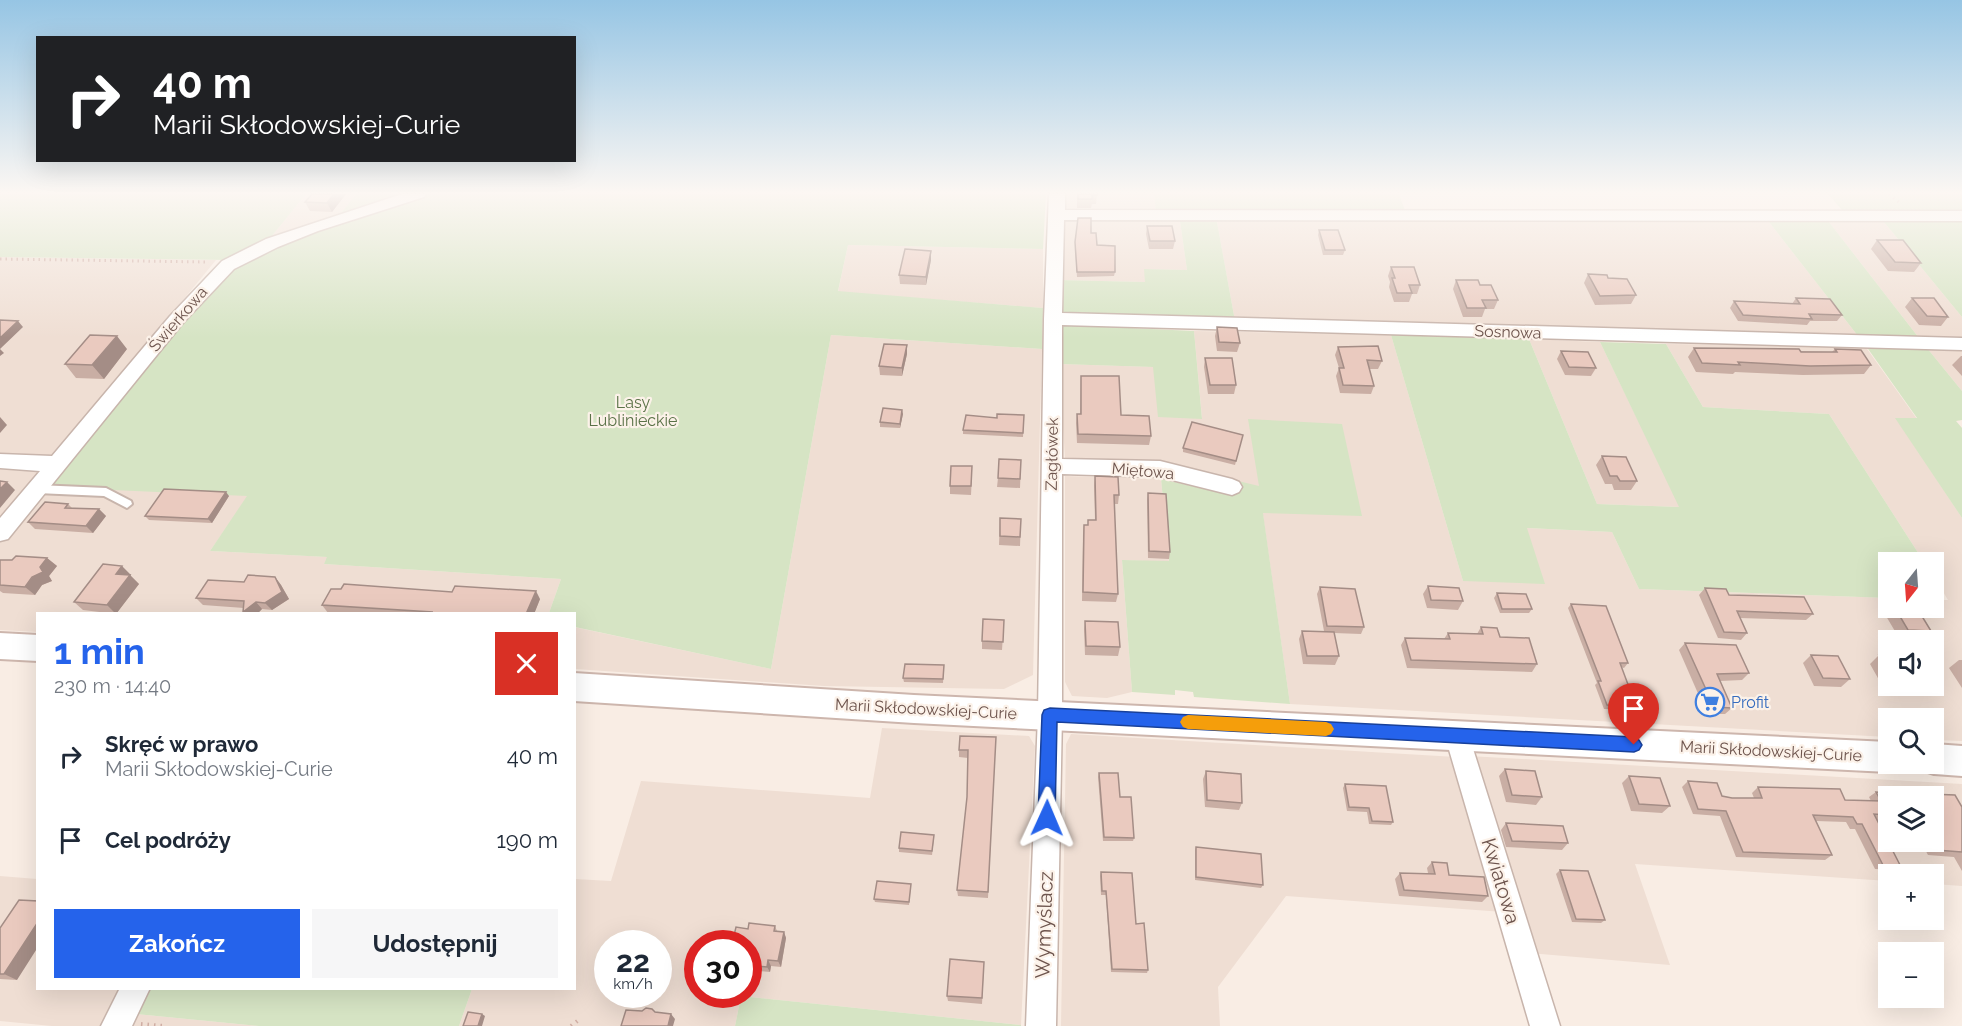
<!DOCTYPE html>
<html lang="pl">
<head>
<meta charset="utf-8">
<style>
  :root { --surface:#fff; --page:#f6f6f7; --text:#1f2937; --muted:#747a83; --accent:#2563eb }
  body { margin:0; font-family:Raleway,sans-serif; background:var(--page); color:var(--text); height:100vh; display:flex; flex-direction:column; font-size:22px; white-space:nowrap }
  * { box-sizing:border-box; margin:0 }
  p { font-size:20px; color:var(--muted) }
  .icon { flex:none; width:33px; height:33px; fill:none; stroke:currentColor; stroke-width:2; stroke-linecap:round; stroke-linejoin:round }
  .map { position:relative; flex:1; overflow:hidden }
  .side { position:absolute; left:36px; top:612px; width:540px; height:378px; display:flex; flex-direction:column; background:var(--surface); border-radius:0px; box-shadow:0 6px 24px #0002 }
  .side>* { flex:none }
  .hud { position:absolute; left:36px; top:36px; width:540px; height:126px; border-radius:0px; box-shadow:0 6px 24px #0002; background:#202124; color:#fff; overflow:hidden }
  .needle { width:39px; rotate:197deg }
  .buttons { position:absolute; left:1878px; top:552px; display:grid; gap:12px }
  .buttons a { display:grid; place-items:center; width:66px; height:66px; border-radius:0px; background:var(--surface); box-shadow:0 6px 24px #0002; font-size:30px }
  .speed { position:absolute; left:594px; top:930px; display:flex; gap:12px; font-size:30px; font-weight:700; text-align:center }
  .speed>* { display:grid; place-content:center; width:78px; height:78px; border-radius:50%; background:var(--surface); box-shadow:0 6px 24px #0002; line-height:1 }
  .speed small { font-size:15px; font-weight:400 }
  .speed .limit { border:9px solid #d22; background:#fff; color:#111 }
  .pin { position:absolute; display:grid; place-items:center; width:51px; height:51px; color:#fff; margin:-62px -26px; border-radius:50% 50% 50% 0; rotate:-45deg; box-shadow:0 0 6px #0007 }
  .pin .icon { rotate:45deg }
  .me { position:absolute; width:66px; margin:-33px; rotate:1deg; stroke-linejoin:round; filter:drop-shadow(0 0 4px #0008) }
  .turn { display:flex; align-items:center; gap:21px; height:126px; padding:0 18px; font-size:27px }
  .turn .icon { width:78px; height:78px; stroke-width:2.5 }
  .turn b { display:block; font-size:42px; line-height:51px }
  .round { display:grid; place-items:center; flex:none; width:63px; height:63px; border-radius:0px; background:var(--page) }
  .head { display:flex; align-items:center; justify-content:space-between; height:102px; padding:0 18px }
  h1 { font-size:36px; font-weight:700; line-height:45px; color:var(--accent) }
  .button { display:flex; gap:12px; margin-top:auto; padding:12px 18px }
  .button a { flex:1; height:69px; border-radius:0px; background:var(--accent); color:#fff; font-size:24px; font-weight:700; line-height:69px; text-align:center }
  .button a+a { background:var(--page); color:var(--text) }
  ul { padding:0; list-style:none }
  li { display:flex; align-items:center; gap:18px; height:84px; padding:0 18px }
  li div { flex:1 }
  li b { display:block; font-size:22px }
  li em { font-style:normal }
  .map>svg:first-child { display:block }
</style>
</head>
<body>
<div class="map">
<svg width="1962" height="1026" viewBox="0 0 1962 1026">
  <rect width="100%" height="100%" fill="#f9ede4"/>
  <path fill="#efded3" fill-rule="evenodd" d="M306 194H356L338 217 267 242Z
    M1065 194H1154L1156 213H1066Z
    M1062 221H1180L1187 270 1145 269 1146 282 1058 280Z
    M1217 222H1769L1858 336 1235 321Z
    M1829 222H1884L1962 317V339L1919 338Z
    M848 245 1043 249V308L838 292Z
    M0 257 216 260 53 458 248 496 210 551 328 557 324 564 561 579 549 613 38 614 37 632 0 630Z
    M1194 331 1391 335 1463 581 1526 528 1612 532 1639 589 1888 598V608H1934V600H1948L1934 577V562H1924L1829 414 1703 407 1666 344 1865 346 1917 419 1896 418 1962 518V741L1934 740V718H1888V737L1290 704 1259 487 1161 462 1065 458 1059 364 1153 367 1202 418ZM1888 640H1934V686H1888Z
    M831 335 1042 349 1033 675 1004 689 824 686 575 669 574 627 771 669Z
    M1529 339 1600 342 1680 507 1597 504Z
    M1927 348 1962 349V391Z
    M1065 476 1161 479 1169 562 1122 560 1132 692 1107 698 1072 696 1065 682Z
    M882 728 1029 736 1035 746 1021 1025 741 996 735 1026H459L472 989 574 988 575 879 611 881 641 781 870 798ZM608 944H658V994H608ZM698 944H748V994H698Z
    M1071 734 1456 757 1503 912 1286 896 1218 987 1220 1026H1061L1066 744Z
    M1469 756 1962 784V886L1934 884V874H1888V881L1635 864 1670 965 1529 953ZM1888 796H1934V842H1888Z
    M0 876 37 879 38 988 125 989 106 1026H52L0 1021Z
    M136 1014 259 1026H130Z"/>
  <path fill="#d6e4c4" d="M0 194H306L267 242 231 260 0 257Z
    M356 194H406L338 217Z
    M429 194H1046L1043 249 848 245 838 291 1043 308 1042 349 831 335 771 669 575 627 574 614 549 613 561 579 324 564 327 557 210 551 247 496 45 487 210 287 240 263 313 231Z
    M1154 194H1399L1406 213H1156Z
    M1828 194H1962V212L1842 210Z
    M1180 221 1217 222 1235 321 1066 317 1058 312V280L1145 282 1144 269 1187 270Z
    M1769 222H1829L1919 338 1858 336Z
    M1884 222H1962V317Z
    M1065 325 1194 331 1202 419 1158 417 1153 367 1059 364 1058 331Z
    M1391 335 1529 339 1597 504 1679 507 1600 342 1666 344 1703 407 1829 414 1924 562H1888V598L1639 589 1612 532 1527 528 1545 584 1463 581Z
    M1866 346 1927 348 1962 391V420L1956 421 1962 428V518L1895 418H1917Z
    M1248 419 1342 424 1362 516 1263 513 1290 704 1194 697 1193 692 1175 690V695L1132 692 1122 560 1169 561 1161 479 1226 494 1236 493 1234 480 1259 486Z
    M149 989H472L459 1026H259L136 1014Z
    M741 996 1021 1025V1026H735Z"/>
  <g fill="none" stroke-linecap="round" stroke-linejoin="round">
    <g stroke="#c8b5ac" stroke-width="4">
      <path id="lane" d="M37 485 106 488 131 501 132 504 127 508 104 496 37 493 32 489Z"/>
    </g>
    <g stroke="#c8b5ac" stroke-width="3">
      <path id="street" d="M402 194H426L424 197 318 231 278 247 234 269 182 324 8 539 0 541V518L40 471 0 468V454L52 456 170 316 222 261 266 239Z
        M1049 194H1065V210L1962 211V221L1064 220 1062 313 1962 338V350L1062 325V459L1160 461 1232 479 1239 482 1242 487 1239 492 1232 495 1160 477 1062 474V715L1056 1026H1026L1038 715 1044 319Z
        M1457 725 1466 728 1469 736 1560 1026H1530L1445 736 1448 728Z
        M120 988H150L132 1026H101Z"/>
    </g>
    <g stroke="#cdb6ad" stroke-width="4">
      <path id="secondary" d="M0 633 38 635V661L0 659Z
        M574 673 914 695 1888 742V764H1902L1900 768 1888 772 914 723 574 701Z
        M1934 744 1962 746V776L1934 774 1922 770 1919 764H1934Z"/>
    </g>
    <path stroke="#cfada3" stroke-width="3" stroke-dasharray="1.5 4" stroke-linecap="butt" d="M1889 194 1899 202
      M0 259 208 262"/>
    <path stroke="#cfada3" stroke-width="4" stroke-dasharray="1.5 5" stroke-linecap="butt" d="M141 1024 164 1026
      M571 1026 580 1019"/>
    <use href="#lane" fill="#fff" fill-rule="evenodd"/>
    <use href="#street" fill="#fff" fill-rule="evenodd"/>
    <use href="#secondary" fill="#fff" fill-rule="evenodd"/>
  </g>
  <path fill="#c9aea4" d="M312 194H346L332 212 310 211 305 202Z
    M1077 194H1097L1096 204H1092L1091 208H1077Z
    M1078 218 1091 233 1097 245 1115 272 1114 276 1077 277 1075 246Z
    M1147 226 1175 241 1173 249H1149L1146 234Z
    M1319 230 1345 250 1343 255H1323L1318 235Z
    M1877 240 1921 263 1914 272 1888 271 1871 249Z
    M931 251V260L926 285 900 284 899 275Z
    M1391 267 1420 285 1417 294H1412L1409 302H1394L1389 287 1390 282 1388 276Z
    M1588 274 1636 295 1631 304 1595 305 1584 283Z
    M1456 280 1480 285 1498 300 1494 309H1485L1482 317H1463L1453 289Z
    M1796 298 1842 315 1837 321H1810L1807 325 1738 321 1730 308 1734 301 1792 304Z
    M1912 298 1948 317 1941 326 1919 325 1905 307Z
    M1217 327 1240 343 1237 352 1217 351 1215 336Z
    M907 345V354L902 376 880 375 879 366Z
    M1338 347 1382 361 1378 369H1369L1374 386 1371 394 1340 393 1336 376 1339 368 1335 355Z
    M1694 348 1832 352 1835 349 1871 365 1864 374 1803 375 1735 372 1733 374 1696 372 1688 357Z
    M127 349 104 379 76 378 65 364Z
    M1561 351 1596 368 1591 376 1565 375 1557 359Z
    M1961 356H1962V376L1952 365Z
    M1205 358 1236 385 1234 394H1208L1204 367Z
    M1081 376 1121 415 1151 436 1149 445 1077 443 1076 423 1077 414H1080Z
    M903 414 900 428 880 427V422Z
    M1024 415 1023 437 963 434V430L997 418Z
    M1243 435 1235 465 1183 452V448Z
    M1602 456 1637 481 1631 490H1614L1612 484H1605L1596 465Z
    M1021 460 1020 488 997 487 998 478Z
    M972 475 971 495 950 494V486Z
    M1095 476 1119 495 1118 504H1114L1118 594 1116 602 1082 601 1083 533 1084 525H1088V520H1095L1094 485Z
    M1148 493 1170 552 1169 559 1148 558 1147 500Z
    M229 496 212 523 149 520 145 516Z
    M68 504 72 508 99 509 106 516 93 533 35 529 28 522Z
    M1000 518 1021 519 1020 546 999 545Z
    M47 558 57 566 49 576 52 581 42 585 35 595 3 593 0 591V560H12Z
    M130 575 139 584 116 614 83 610 74 602Z
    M275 577 281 585 289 599 272 610 262 609 257 614H244L243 612 244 608 203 605 196 598 244 582Z
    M1428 586 1463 601 1458 610 1427 608 1423 594Z
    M1320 587 1364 627 1361 634 1334 633 1339 656 1335 665 1303 664 1299 639 1302 631H1324L1317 594Z
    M1705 588 1729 595 1813 614 1806 620 1740 618 1747 633 1741 640 1718 638 1699 595Z
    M1497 593 1532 609 1529 613H1500L1494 598Z
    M540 599 534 614H335L328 613 322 605Z
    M1571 604 1628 663 1624 668 1621 667 1636 706 1632 710 1604 709 1595 685 1597 683 1568 608Z
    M1895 608 1931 631 1921 639 1899 638 1886 616Z
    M1004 620 1002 650 982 649V641Z
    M1085 621 1120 647 1118 656 1085 655 1084 629Z
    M1481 627 1500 637 1537 664 1532 672 1407 668 1401 645 1405 638 1444 639 1448 633 1477 634Z
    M1685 643 1749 673 1742 680 1720 681 1732 708 1725 714H1707L1679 650Z
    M1811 655 1850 679 1841 687 1814 686 1803 663Z
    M1879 655 1888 656V686H1915L1913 687H1883L1870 664Z
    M1959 660H1962V688L1949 668Z
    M944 665 943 683 904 682 903 678Z
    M996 737 988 898 958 896 957 890 967 797 968 758 959 757V750Z
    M1505 769 1542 797 1536 805 1506 802 1499 776Z
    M1206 771 1242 803 1239 810 1205 807 1203 779Z
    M1099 773 1120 797 1134 838 1133 841H1103L1098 777Z
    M1629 776 1670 806 1662 813 1631 811 1622 783Z
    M1688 781 1717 783 1722 796 1732 798H1754L1752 793 1758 787 1840 789 1845 800 1871 801 1869 797 1876 792 1955 795 1962 807V871L1954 857 1928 855 1921 842H1934V796H1888V820H1876L1900 865 1892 870 1875 869 1855 829H1850L1846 822 1816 821 1832 855 1825 860 1736 857 1720 816 1693 814 1682 787Z
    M1345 784 1393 822 1391 825 1369 824 1367 812 1347 811 1343 788Z
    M1506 823 1568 843 1562 850 1506 847 1501 830Z
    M934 838 932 855 899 852V848Z
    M1196 847 1263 885 1261 888 1195 880V850Z
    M1432 862 1449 875 1488 896 1482 902 1399 896 1395 879 1400 873H1428L1427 868Z
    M1560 870 1605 920 1601 923 1572 922 1556 874Z
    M1101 872 1148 970 1147 973 1111 972 1106 895H1101L1100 876Z
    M911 884 909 905 875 902 874 899Z
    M775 926 777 931 784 932 786 938 781 967 771 966 770 972 748 970V929Z
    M0 928 17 980 0 979Z
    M984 968 982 1004 948 1001 947 996Z"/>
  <path fill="#a48d86" d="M334 194H346L332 212 327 203Z
    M931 251V260L926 285V277Z
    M18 321 23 327 0 349 4 353 0 356V338Z
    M117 336 127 349 104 379 92 365Z
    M907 345V354L902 376V368Z
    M902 410 903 414 900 428V424Z
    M0 417 7 425 0 433Z
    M7 482 15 490 0 508V489Z
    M226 492 229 496 212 523 208 519Z
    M99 509 106 516 93 533 86 526Z
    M47 558 57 566 49 576 52 581 42 585 35 595 25 587Z
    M122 566 131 575 125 582 116 574Z
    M130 575 139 584 116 614 107 605Z
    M275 577 281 585 289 599 272 610 265 603Z
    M536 591 540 599 534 614H526Z
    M256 602 262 609 257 614H244L243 612Z
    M38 922V947L17 980 4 974Z
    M784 932 786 938 781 967 778 961Z
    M768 960 771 966 770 972 767 967Z
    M482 1014 485 1016 482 1026H478Z
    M671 1014 675 1019 673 1026H668Z"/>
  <path fill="#eacabf" stroke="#a48d86" stroke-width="1.5" d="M312 194H334L327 203 305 202Z
    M1078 194H1097V195H1092V199H1078Z
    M1078 218H1091V233H1096L1097 245 1115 246V272H1077L1075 242Z
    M1147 226H1172L1175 241H1150Z
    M1319 230H1338L1345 250H1325Z
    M1877 240H1903L1921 263 1895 262Z
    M905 249 931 251 926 277 899 275Z
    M1391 267H1414L1420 285H1409L1412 293H1397L1392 278H1395Z
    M1588 274 1607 275 1608 278 1627 279 1636 295 1600 296Z
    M1456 280H1478L1480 285H1491L1498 300H1482L1486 308H1467Z
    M1796 298 1830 299 1842 315 1809 314 1812 319 1743 315 1734 301 1800 304Z
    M1912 298H1934L1948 317 1927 316Z
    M0 320 18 321 0 338Z
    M1217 327 1237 328 1240 343 1219 342Z
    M90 335 117 336 92 365 65 364Z
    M884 344 907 345 902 368 879 366Z
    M1378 346 1382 361 1367 360 1374 386 1343 385 1339 368H1344L1338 347Z
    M1694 348 1799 349 1801 352H1837L1835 349 1861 350 1871 365 1810 366 1738 362 1740 365 1702 363Z
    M1561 351 1588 352 1596 368 1569 367Z
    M1205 358H1232L1236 385H1210Z
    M1081 376H1119L1121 415 1149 416 1151 436 1078 434 1077 414H1081Z
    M883 408 902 410 900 424 880 422Z
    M997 414 1024 415 1023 433 963 430 966 415 997 418Z
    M1192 422 1243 435 1236 461 1183 448Z
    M1602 456 1626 457 1637 481H1620L1617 476H1610Z
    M999 459 1021 460 1020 479 998 478Z
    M951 466H972L971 486H950Z
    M1095 476 1118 477 1119 495H1114L1118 594 1083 592 1084 525H1088V520H1096Z
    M0 481 7 482 0 489Z
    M164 489 226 492 208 519 145 516Z
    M1148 493 1166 494 1170 552 1149 551Z
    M45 502 68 504 65 508 99 509 86 526 28 522Z
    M1000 518 1021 519 1020 537 1000 536Z
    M16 556 47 558 40 567 43 572 32 577 25 587 0 585V560H12Z
    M103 564 122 566 116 574 130 575 107 605 74 602Z
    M248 575 275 577 282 592 265 603 256 602 243 612 244 601 196 598 208 580 244 582Z
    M344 584 452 592 455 586 536 591 526 614H431L432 612 322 605 331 589H341Z
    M1428 586 1459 588 1463 601 1431 600Z
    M1320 587 1355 589 1364 627 1327 626Z
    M1705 588 1726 589 1729 595 1804 597 1813 614 1737 611 1747 633 1724 632Z
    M1497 593 1526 594 1532 609H1502Z
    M1571 604 1606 606 1628 663H1620L1636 706 1607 705 1598 681H1601Z
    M1895 608H1917L1931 631 1908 630Z
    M983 619 1004 620 1003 642 982 641Z
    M1085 621 1118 622 1120 647 1086 646Z
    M1481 627 1497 628 1500 637 1529 638 1537 664 1411 660 1405 638 1450 639 1448 633 1483 634Z
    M1302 631 1334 632 1339 656H1307Z
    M1685 643 1736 645 1749 673 1717 674 1732 708 1714 707Z
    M1811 655 1838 656 1850 679 1823 678Z
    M1879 655 1888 656V671Z
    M905 664 944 665 943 679 903 678Z
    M960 736 996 737 988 892 957 890 967 797 968 750H959Z
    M1505 769 1535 771 1542 797 1512 795Z
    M1206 771 1241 774 1242 803 1207 800Z
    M1099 773H1118L1120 797H1131L1134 838 1104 837Z
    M1629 776 1660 778 1670 806 1639 804Z
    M1688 781 1717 783 1722 796 1732 798H1762L1758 787 1840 789 1845 800 1881 801 1876 792 1955 795 1962 807V852L1936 850 1931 842H1934V796H1888V815L1874 814 1900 865H1883L1862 824H1857L1853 817 1813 815 1832 855 1743 852 1726 811 1698 809Z
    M1345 784 1386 786 1393 822 1372 821 1369 808 1349 807Z
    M1506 823 1563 826 1568 843 1512 841Z
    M901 832 934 835 932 851 899 848Z
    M1196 847 1261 854 1263 885 1196 877Z
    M1432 862 1447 863 1449 875 1484 877 1488 896 1404 890 1400 873 1435 874Z
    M1560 870 1588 871 1605 920 1576 919Z
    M1101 872 1132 873 1136 924 1144 923 1148 970 1112 969 1106 891H1102Z
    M877 881 911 884 909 902 874 899Z
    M19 900 38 901V922L4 974H0V928Z
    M749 923 775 926 774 931 784 932 778 961 768 960 767 967 748 965V944H732L736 927 748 929Z
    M950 959 984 962 982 998 947 996Z
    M646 1008 652 1009 655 1012 671 1014 668 1026H621L626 1010 642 1011Z
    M468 1012 482 1014 478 1026H463Z"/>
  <linearGradient id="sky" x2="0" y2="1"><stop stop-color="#96c5e4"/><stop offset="0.57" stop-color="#fcf7f3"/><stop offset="1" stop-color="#fcf7f3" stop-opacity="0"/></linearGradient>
  <rect width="1962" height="338" fill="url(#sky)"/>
  <path fill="#2563eb" stroke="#184099" stroke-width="1.5" d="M1050 708 1634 737 1639 740 1642 745 1639 750 1634 752 1057 722 1055 818 1053 824 1047 826 1041 824 1038 818 1042 715 1044 710Z"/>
  <path fill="#f59e0b" d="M1188 715 1326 722 1331 724 1334 729 1331 734 1326 736 1188 729 1183 727 1180 722 1183 717Z"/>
  <defs>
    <g id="supermarket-ring" transform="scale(1.5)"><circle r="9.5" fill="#fcf2e9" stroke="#3f7fe0" stroke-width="1.5"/><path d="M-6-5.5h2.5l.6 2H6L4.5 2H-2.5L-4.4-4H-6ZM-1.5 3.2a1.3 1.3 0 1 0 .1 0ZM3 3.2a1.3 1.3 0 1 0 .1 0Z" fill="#3f7fe0"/></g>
  </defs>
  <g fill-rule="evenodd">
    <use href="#supermarket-ring" x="1710" y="702"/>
  </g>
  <g text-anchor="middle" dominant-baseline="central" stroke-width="4.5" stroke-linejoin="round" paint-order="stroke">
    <g font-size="16" fill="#6d544d" stroke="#fcf2e9">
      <text transform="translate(178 319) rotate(-49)">Świerkowa</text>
      <text transform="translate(1508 332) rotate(2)">Sosnowa</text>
      <text transform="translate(1052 454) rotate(-89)">Zagłówek</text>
      <text transform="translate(1143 471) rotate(5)">Miętowa</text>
      <text transform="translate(926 709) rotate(3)">Marii Skłodowskiej-Curie</text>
      <text transform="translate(1771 751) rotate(3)">Marii Skłodowskiej-Curie</text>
    </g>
    <g font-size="16" fill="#5a7247" stroke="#fcf2e9">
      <text x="633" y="402">Lasy<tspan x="633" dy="18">Lublinieckie</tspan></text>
    </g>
    <g font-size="16" fill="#366cbe" stroke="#fcf2e9" text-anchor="start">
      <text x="1731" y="702">Profit</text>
    </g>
    <g font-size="20" fill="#6d544d" stroke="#fcf2e9">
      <text transform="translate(1501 881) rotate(73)">Kwiatowa</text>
      <text transform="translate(1044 925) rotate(-88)">Wymyślacz</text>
    </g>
  </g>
</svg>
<div class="buttons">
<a><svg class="needle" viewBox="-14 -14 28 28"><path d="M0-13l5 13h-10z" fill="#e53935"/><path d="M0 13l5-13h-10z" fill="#747a83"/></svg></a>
<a><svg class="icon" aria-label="sound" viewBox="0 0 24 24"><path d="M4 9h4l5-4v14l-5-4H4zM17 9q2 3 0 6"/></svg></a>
<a><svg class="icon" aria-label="search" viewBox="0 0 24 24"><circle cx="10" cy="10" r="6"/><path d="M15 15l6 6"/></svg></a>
<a><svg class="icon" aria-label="layers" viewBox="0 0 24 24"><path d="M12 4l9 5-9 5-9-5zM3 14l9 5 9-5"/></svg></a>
<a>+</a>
<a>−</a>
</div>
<div class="speed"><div>22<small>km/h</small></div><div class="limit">30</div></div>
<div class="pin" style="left:1634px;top:745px;background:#d93025"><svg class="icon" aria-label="arrive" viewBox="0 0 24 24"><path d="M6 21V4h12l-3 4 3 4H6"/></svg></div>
<svg class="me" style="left:1047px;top:818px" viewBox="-20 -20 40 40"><path d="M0-17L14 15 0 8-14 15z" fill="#2563eb" stroke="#fff" stroke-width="4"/></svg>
<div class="hud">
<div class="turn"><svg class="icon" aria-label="right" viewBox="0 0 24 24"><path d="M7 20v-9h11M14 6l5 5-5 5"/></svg><div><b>40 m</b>Marii Skłodowskiej-Curie</div></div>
</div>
<section class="side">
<div class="head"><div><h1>1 min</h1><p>230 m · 14:40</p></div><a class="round" style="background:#d93025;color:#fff"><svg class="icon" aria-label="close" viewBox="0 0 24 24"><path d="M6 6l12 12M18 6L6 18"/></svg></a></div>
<ul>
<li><svg class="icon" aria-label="right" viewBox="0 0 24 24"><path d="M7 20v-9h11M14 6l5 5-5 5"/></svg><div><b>Skręć w prawo</b><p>Marii Skłodowskiej-Curie</p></div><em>40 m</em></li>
<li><svg class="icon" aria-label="arrive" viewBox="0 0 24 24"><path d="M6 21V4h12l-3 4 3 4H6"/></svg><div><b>Cel podróży</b></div><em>190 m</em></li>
</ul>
<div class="button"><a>Zakończ</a><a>Udostępnij</a></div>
</section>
</div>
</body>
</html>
